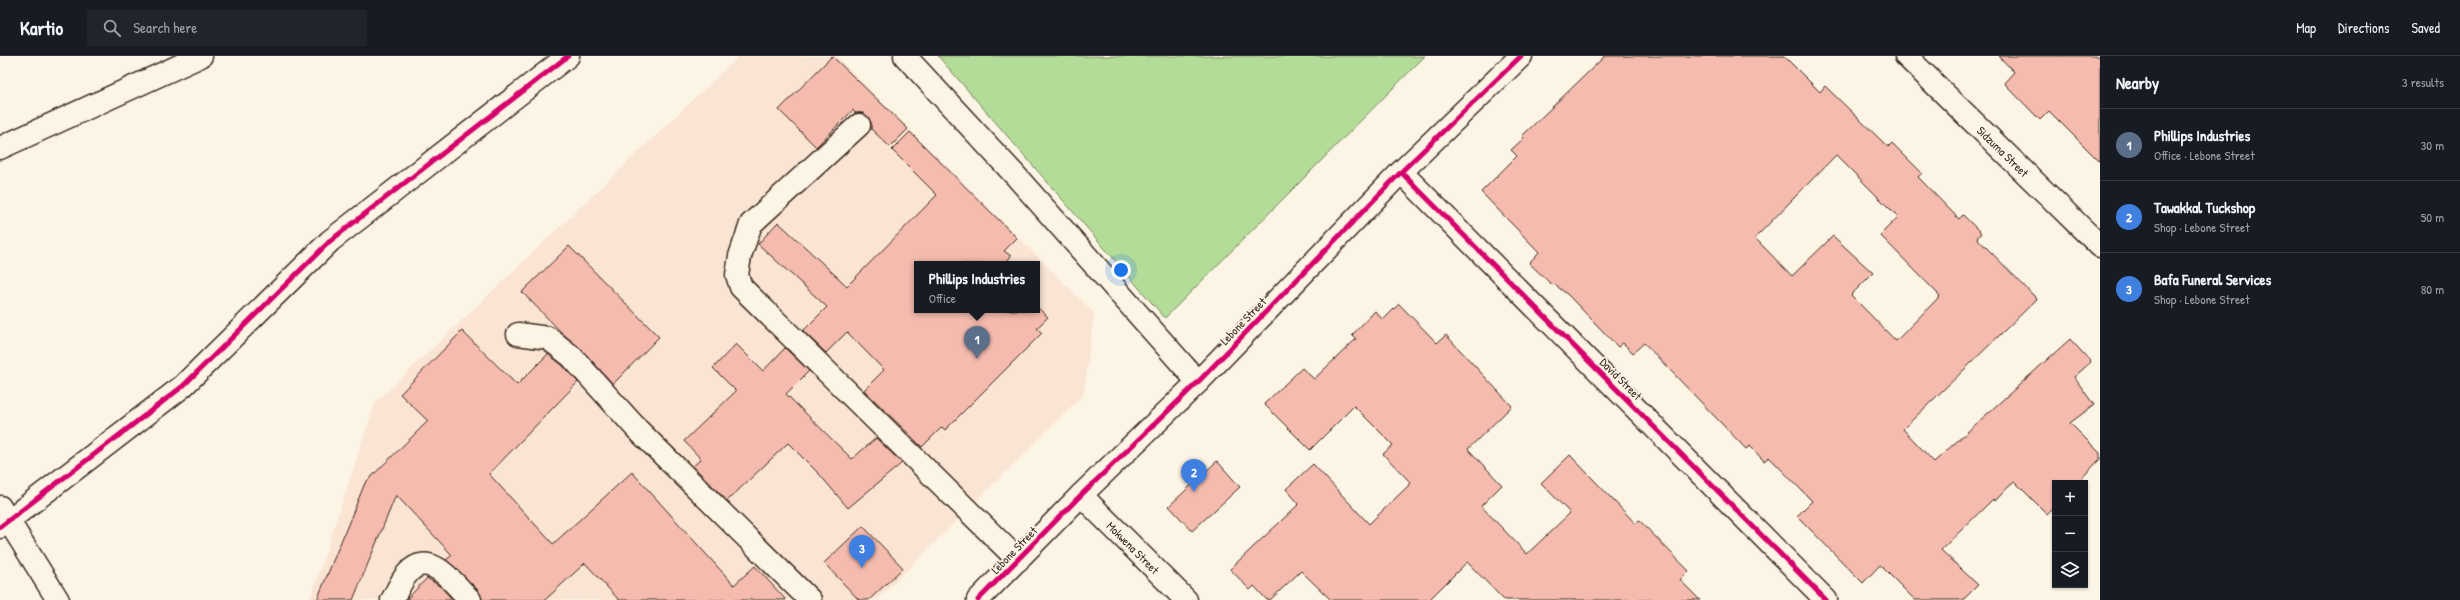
<!DOCTYPE html>
<meta charset="utf-8">
<style>
:root{--surface:#171b24;--page:#20242c;--text:#f1f3f6;--muted:#9ea1a6;--line:#363941;--accent:#d93025}
body{margin:0;font-family:"Patrick Hand",sans-serif;background:var(--page);color:var(--text)}
.controls{position:absolute;right:12px;bottom:12px;display:grid;overflow:hidden;border-radius:0px;box-shadow:0 1px 3px #0004}
.controls button{width:36px;height:36px;display:grid;place-items:center;padding:0;border:0;border-bottom:1px solid var(--line);background:var(--surface);color:var(--text);font:20px sans-serif}
.you{position:absolute;left:1121px;top:214px;width:14px;height:14px;margin:-10px;border:3px solid #fff;border-radius:50%;background:#1a73e8;box-shadow:0 0 0 6px #1a73e833}
.badge{display:grid;place-items:center;width:26px;height:26px;border-radius:50%;background:var(--accent);color:#fff;font-size:13px;font-weight:700}
.pin{position:absolute;translate:-50% -33px;filter:drop-shadow(0 1px 2px #0008)}
.pin::after{content:'';position:absolute;top:21px;width:14px;height:12px;background:inherit;clip-path:polygon(0 0,100% 0,50% 100%)}
.popup{position:absolute;left:914px;top:205px;width:126px;height:52px;box-sizing:border-box;display:grid;place-content:center;border-radius:0px;background:var(--surface);filter:drop-shadow(0 1px 3px #0005);font-size:13px;white-space:nowrap;color:var(--muted)}
.popup b{font-size:15px;color:var(--text)}
.popup::after{content:'';position:absolute;left:50%;top:100%;margin-left:-8px;border:8px solid transparent;border-top-color:var(--surface)}
.list{margin:0;padding:0;list-style:none}
h2{display:flex;justify-content:space-between;align-items:center;height:52px;margin:0;padding:0 16px;font-size:17px}
h2 small{font-size:13px;font-weight:400;color:var(--muted)}
.list li{display:grid;grid-template-columns:26px 1fr auto;gap:12px;align-items:center;box-sizing:border-box;height:72px;padding:0 16px;border-top:1px solid var(--line)}
.list b{display:block;font-size:15px;white-space:nowrap}
.list p{margin:0;font-size:13px;white-space:nowrap;color:var(--muted)}
.list em{font-size:13px;font-style:normal;color:var(--muted)}
.icon{flex:none;width:22px;height:22px;fill:none;stroke:currentColor;stroke-width:2;stroke-linecap:round;stroke-linejoin:round}
.map{position:relative;flex:none;width:2100px;height:544px;overflow:hidden}
header{display:flex;align-items:center;gap:24px;box-sizing:border-box;height:56px;padding:0 20px;background:var(--surface);border-bottom:1px solid var(--line)}
header strong{font-size:19px}
nav{display:flex;gap:22px;margin-inline-start:auto;font-size:14px}
.search{width:280px;height:36px;background:var(--page);display:flex;align-items:center;gap:10px;box-sizing:border-box;padding:0 14px;border-radius:0px;color:var(--muted);font-size:15px}
main{display:flex}
aside{flex:1;background:var(--surface)}
.map>svg:first-child{display:block}
.built{fill:#fae4d4;fill-rule:evenodd}
.green{fill:#b4dc99;stroke:#78835c}
.building{fill:#f5bbae;stroke:#3b2a1e;fill-rule:evenodd}
.lines{fill:none;stroke-linecap:round;stroke-linejoin:round}
.minor-casing{stroke:#3b2a1e;stroke-width:25}
.minor{stroke:#fcf5e5;stroke-width:22}
.cycleway-casing{stroke:#fcf5e5;stroke-width:8}
.cycleway{stroke:#d6006c;stroke-width:5}
.labels{text-anchor:middle;dominant-baseline:central;stroke-width:3.5;stroke-linejoin:round;paint-order:stroke}
.street-label{font-size:12px;fill:#3b2a1e;stroke:#fcf5e5}
</style>
<header>
<strong>Kartio</strong>
<div class="search"><svg class="icon" aria-label="search" viewBox="0 0 24 24"><circle cx="10" cy="10" r="6"/><path d="M15 15l6 6"/></svg>Search here</div>
<nav><a>Map</a><a>Directions</a><a>Saved</a></nav>
</header>
<main>
<div class="map">
<svg width="2100" height="544" viewBox="0 0 2100 544">
<rect width="100%" height="100%" fill="#fcf5e5"/>
<filter id="ink" filterUnits="userSpaceOnUse"><feTurbulence type="fractalNoise" baseFrequency=".025" numOctaves="2"/><feDisplacementMap in="SourceGraphic" scale="8" xChannelSelector="R" yChannelSelector="G"/><feConvolveMatrix kernelMatrix="1 2 1 2 8 2 1 2 1" color-interpolation-filters="sRGB"/></filter>
<g filter="url(#ink)">
<!-- built -->
<path class="built" d="M 739,0 L 836,0 L 1094,257 L 1084,338 L 877,544 L 310,544 L 375,347 ZM 917,208 L 1037,208 L 1037,254 L 917,254 Z"/>
<!-- green -->
<path class="green" d="M 938,0 L 1425,0 L 1165,262 Z"/>
<!-- building -->
<path class="building" d="M 832,0 L 908,73 L 890,91 L 871,73 L 871,66 L 863,57 L 855,57 L 853,54 L 816,91 L 779,54 Z
M 1605,0 L 1784,0 L 1820,36 L 1825,30 L 1888,91 L 1892,87 L 1922,117 L 1918,121 L 1959,163 L 1963,159 L 1981,177 L 1977,182 L 2037,243 L 1903,373 L 1934,406 L 2070,283 L 2091,306 L 2074,321 L 2094,349 L 2070,367 L 2100,397 L 2100,403 L 2077,427 L 2055,427 L 2055,450 L 2047,458 L 2014,425 L 1995,445 L 1993,443 L 1941,494 L 1978,529 L 1963,544 L 1915,544 L 1880,509 L 1863,527 L 1797,460 L 1812,445 L 1769,401 L 1764,405 L 1750,390 L 1746,393 L 1644,287 L 1633,297 L 1623,287 L 1618,291 L 1568,239 L 1554,228 L 1552,229 L 1529,207 L 1539,196 L 1481,136 L 1517,100 L 1511,94 L 1524,82 L 1522,80 ZM 1836,99 L 1898,161 L 1880,179 L 1940,240 L 1896,285 L 1851,239 L 1873,217 L 1833,180 L 1792,220 L 1755,182 Z
M 1999,0 L 2100,0 L 2100,106 L 2049,55 L 2040,64 L 2004,27 L 2014,16 Z
M 910,76 L 1017,182 L 1004,195 L 1011,200 L 1005,208 L 917,208 L 917,254 L 1037,254 L 1037,251 L 1048,261 L 1037,272 L 1042,277 L 945,374 L 942,371 L 922,391 L 864,334 L 884,314 L 847,276 L 826,297 L 803,275 L 827,251 L 758,188 L 778,166 L 847,230 L 937,139 L 892,94 Z
M 569,190 L 659,281 L 613,328 L 580,292 L 562,277 L 522,236 Z
M 1399,248 L 1437,287 L 1446,279 L 1512,350 L 1468,393 L 1502,429 L 1481,450 L 1527,498 L 1570,457 L 1541,427 L 1570,399 L 1636,468 L 1639,464 L 1689,515 L 1680,524 L 1700,544 L 1504,544 L 1467,506 L 1429,544 L 1331,544 L 1301,515 L 1270,544 L 1267,544 L 1254,530 L 1250,534 L 1230,513 L 1299,448 L 1286,433 L 1313,408 L 1369,468 L 1411,427 L 1383,398 L 1393,389 L 1354,350 L 1310,394 L 1264,348 L 1302,312 L 1314,323 L 1356,283 L 1352,279 L 1375,255 L 1383,264 Z
M 462,275 L 517,329 L 548,298 L 562,309 L 578,326 L 489,418 L 553,488 L 632,416 L 734,529 L 755,510 L 786,544 L 619,544 L 585,507 L 545,544 L 482,544 L 479,535 L 446,504 L 452,499 L 396,439 L 353,544 L 317,544 L 365,427 L 428,365 L 400,338 Z
M 736,288 L 763,315 L 785,292 L 809,315 L 786,338 L 852,403 L 876,382 L 902,407 L 848,452 L 820,419 L 788,387 L 727,445 L 693,410 L 701,403 L 684,385 L 736,335 L 713,312 Z
M 1217,405 L 1240,431 L 1192,475 L 1169,450 Z
M 863,470 L 903,512 L 869,544 L 859,544 L 824,507 Z
M 427,522 L 441,531 L 453,544 L 406,544 Z"/>
<g class="lines">
<!-- minor casing -->
<g class="minor-casing">
<g id="minor">
<path d="M 905,0 L 1015,119 L 1198,326"/>
<path id="s1" d="M 1906,0 L 2100,190"/>
<path d="M 859,69 L 751,168 L 740,200 L 737,219 L 741,231 L 1018,504"/>
<path d="M 0,92 L 201,0"/>
<path d="M 1401,116 L 1826,544"/>
<path d="M 518,278 L 548,282 L 571,300 L 637,373 L 810,544"/>
<path id="s2" d="M 1081,439 L 1186,544"/>
<path d="M 0,451 L 58,544"/>
<path d="M 0,471 L 183,330 L 330,185 L 568,0"/>
<path d="M 392,544 C 397,536 401,524 408,517 C 430,492 455,529 470,544"/>
<path d="M 978,544 L 1081,439 L 1198,326 L 1401,116 L 1521,0"/>
</g>
</g>
<!-- minor -->
<use href="#minor" class="minor"/>
<!-- cycleway casing -->
<g class="cycleway-casing">
<path id="cycleway" d="M 1401,116 L 1826,544
M 0,471 L 183,330 L 330,185 L 568,0
M 978,544 L 1081,439 L 1198,326 L 1401,116 L 1521,0"/>
</g>
<!-- cycleway -->
<use href="#cycleway" class="cycleway"/>
</g>
</g>
<g class="labels">
<!-- street labels -->
<g class="street-label">
<text stroke="none"><textPath href="#s1" startOffset="136">Sidzuma Street</textPath></text>
<text transform="translate(1243 265) rotate(-46)">Lebone Street</text>
<text transform="translate(1621 323) rotate(45)">David Street</text>
<text stroke="none"><textPath href="#s2" startOffset="74">Mokwena Street</textPath></text>
<text transform="translate(1014 494) rotate(-46)">Lebone Street</text>
</g>
</g>
</svg>
<div class="controls">
<button>+</button>
<button>−</button>
<button><svg class="icon" aria-label="layers" viewBox="0 0 24 24"><path d="M12 4l9 5-9 5-9-5zM3 14l9 5 9-5"/></svg></button>
</div>
<div class="you"></div>
<div class="pin badge" style="left:977px;top:303px;background:#5c6f8a">1</div>
<div class="popup"><b>Phillips Industries</b>Office</div>
<div class="pin badge" style="left:1194px;top:436px;background:#3f7fe0">2</div>
<div class="pin badge" style="left:862px;top:512px;background:#3f7fe0">3</div>
</div>
<aside>
<h2>Nearby<small>3 results</small></h2>
<ul class="list">
<li><span class="badge" style="background:#5c6f8a">1</span><div><b>Phillips Industries</b><p>Office · Lebone Street</p></div><em>30 m</em></li>
<li><span class="badge" style="background:#3f7fe0">2</span><div><b>Tawakkal Tuckshop</b><p>Shop · Lebone Street</p></div><em>50 m</em></li>
<li><span class="badge" style="background:#3f7fe0">3</span><div><b>Bafa Funeral Services</b><p>Shop · Lebone Street</p></div><em>80 m</em></li>
</ul>
</aside>
</main>
